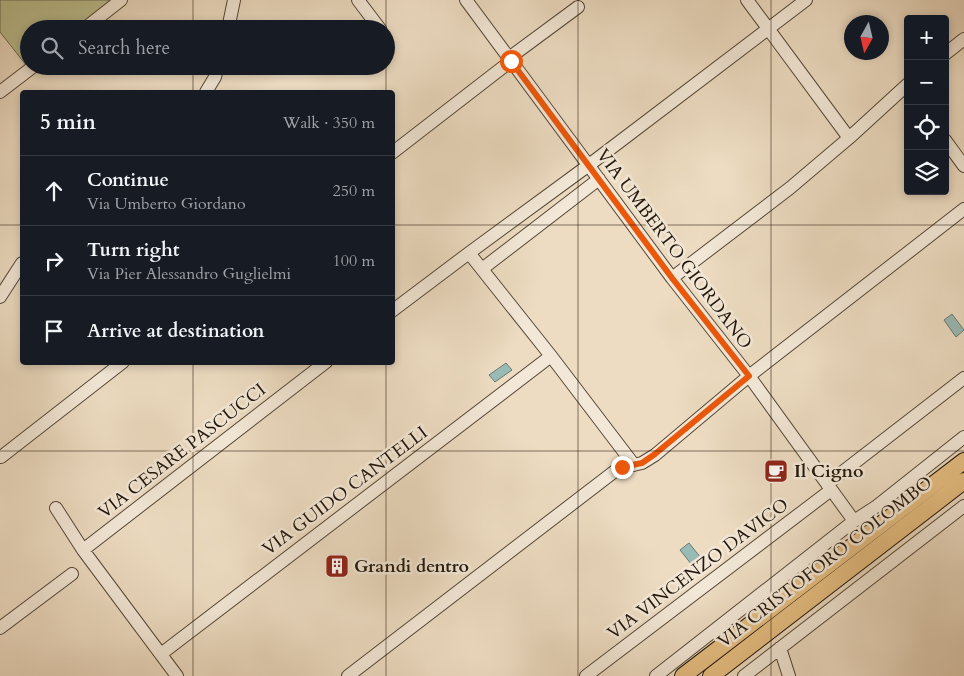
<!DOCTYPE html>
<meta charset="utf-8">
<style>
:root{--surface:#171b24;--page:#20242c;--text:#f1f3f6;--muted:#9ea1a6;--line:#363941}
body{margin:0;font-family:Cardo,serif;background:var(--page);color:var(--text)}
.controls{position:absolute;right:15px;top:15px;display:grid;overflow:hidden;border-radius:5px;box-shadow:0 2px 8px #0003}
.controls button{width:45px;height:45px;display:grid;place-items:center;padding:0;border:0;border-bottom:1px solid var(--line);background:var(--surface);color:var(--text);font:25px sans-serif}
.compass{position:absolute;left:844px;top:15px;width:45px;height:45px;border-radius:50%;background:var(--surface);box-shadow:0 2px 8px #0003;rotate:188deg}
.stop{position:absolute;width:15px;height:15px;margin:-11px;border:4px solid #ea580c;border-radius:50%;background:#fff}
.stop.end{background:#ea580c;border-color:#fff;box-shadow:0 1px 5px #0008}
.list{margin:0;padding:0;list-style:none}
h2{display:flex;justify-content:space-between;align-items:center;height:65px;margin:0;padding:0 20px;font-size:21px}
h2 small{font-size:16px;font-weight:400;color:var(--muted)}
.list li{display:grid;grid-template-columns:32px 1fr auto;gap:15px;align-items:center;box-sizing:border-box;height:70px;padding:0 20px;border-top:1px solid var(--line)}
.list b{display:block;font-size:19px;white-space:nowrap}
.list p{margin:0;font-size:16px;white-space:nowrap;color:var(--muted)}
.list em{font-size:16px;font-style:normal;color:var(--muted)}
.icon{flex:none;width:28px;height:28px;fill:none;stroke:currentColor;stroke-width:2;stroke-linecap:round;stroke-linejoin:round}
.map{position:relative;flex:none;width:964px;height:676px;overflow:hidden}
.search{position:absolute;background:var(--surface);box-shadow:0 2px 8px #0003;left:20px;top:20px;width:375px;height:55px;display:flex;align-items:center;gap:12px;box-sizing:border-box;padding:0 18px;border-radius:28px;color:var(--muted);font-size:19px}
.panel{position:absolute;background:var(--surface);box-shadow:0 2px 8px #0003;left:20px;top:90px;width:375px;height:275px;border-radius:5px}
.map>svg:first-child{display:block}
.green{fill:#bcbf90;stroke:#6e6a4e}
.water{fill:#99bbb6;stroke:#697972}
.lines{fill:none;stroke-linecap:round;stroke-linejoin:round}
.minor-casing{stroke:#544839;stroke-width:14}
.major-casing{stroke:#21160b;stroke-width:18}
.minor{stroke:#f3e8d7;stroke-width:12}
.major{stroke:#e6be81;stroke-width:16}
.route{stroke:#ea580c;stroke-width:6}
.grid{fill:none;stroke:#21160b;stroke-width:1;stroke-opacity:0.55}
.labels{text-anchor:middle;dominant-baseline:central;stroke-width:5;stroke-linejoin:round;paint-order:stroke}
.street-label{font-size:18px;fill:#21160b;stroke:#f3e8d7}
.poi-label{font-size:18px;font-weight:bold;fill:#21160b;stroke:#f3e8d7;text-anchor:start}
</style>
<div class="map">
<svg width="964" height="676" viewBox="0 0 964 676">
<rect width="100%" height="100%" fill="#eddcc2"/>
<filter id="stains"><feTurbulence type="fractalNoise" baseFrequency=".004" numOctaves="4"/><feColorMatrix values="0 0 0 0 .2 0 0 0 0 .09 0 0 0 0 .02 0 0 0 .5 -.17"/></filter>
<radialGradient id="worn" r=".72"><stop offset=".6" stop-color="#630" stop-opacity="0"/><stop offset="1" stop-color="#630" stop-opacity=".3"/></radialGradient>
<!-- green -->
<path class="green" d="M 0,0 L 121,0 L 84,29 L 29,29 L 29,66 L 30,70 L 0,32 Z"/>
<!-- water -->
<path class="water" d="M 952,314 L 964,330 L 956,337 L 944,320 Z
M 506,363 L 512,370 L 495,382 L 489,375 Z
M 689,543 L 701,558 L 692,565 L 680,550 Z"/>
<g class="lines">
<!-- minor casing -->
<g class="minor-casing">
<path id="minor" d="M 358,0 L 380,29
M 466,0 L 672,278 L 749,376 L 854,521
M 747,0 L 849,138
M 84,29 L 121,0
M 228,29 L 234,0
M 945,54 L 964,39
M 509,58 L 578,7
M 0,92 L 34,66
M 206,92 L 215,77 L 218,66
M 945,140 L 964,166
M 392,153 L 511,61
M 469,253 L 551,356 L 634,465
M 482,269 L 599,179
M 672,278 L 790,188 L 849,138 L 908,84
M 0,297 L 22,263
M 392,311 L 469,253 L 589,165 L 806,0
M 0,457 L 1,457 L 123,362
M 827,484 L 964,378
M 56,508 L 83,550 L 177,676
M 83,550 L 326,362
M 0,628 L 72,574
M 780,648 L 789,676
M 161,654 L 551,356
M 348,676 L 615,471 L 624,467 L 642,463 L 655,455 L 749,376 L 964,209
M 586,676 L 831,490
M 656,676 L 854,521 L 877,506 L 964,437
M 744,676 L 964,506"/>
</g>
<!-- major casing -->
<g class="major-casing">
<path id="major" d="M 683,676 L 964,461
M 711,676 L 964,481"/>
</g>
<!-- minor -->
<use href="#minor" class="minor"/>
<!-- major -->
<use href="#major" class="major"/>
</g>
<g class="lines">
<!-- route -->
<path class="route" d="M 511,61 L 672,278 L 749,376 L 655,454 L 642,463 L 622,467"/>
</g>
<!-- grid -->
<path class="grid" d="M 193,0 L 193,29M 386,0 L 386,29M 578,0 L 578,676M 771,0 L 771,676M 193,66 L 193,92M 386,66 L 386,92M 0,225 L 22,225M 392,225 L 964,225M 193,362 L 193,676M 386,362 L 386,676M 0,451 L 964,451"/>
<!-- icons -->
<defs>
<g id="cafe-square" transform="scale(1.25)"><rect x="-9" y="-9" width="18" height="18" rx="4" fill="#8f2418" stroke="#f3e8d7"/><path d="M-5.5-4.5H6V0H3Q3 3.5 0 3.5H-2.5Q-5.5 3.5-5.5 0ZM3-3.2v2h1.7v-2ZM-6 4.5H4V6H-6Z" fill="#fff"/></g>
<g id="building-square" transform="scale(1.25)"><rect x="-9" y="-9" width="18" height="18" rx="4" fill="#8f2418" stroke="#f3e8d7"/><path d="M-4-6H4V6H1V3H-1V6H-4ZM-2.5-4.3h1.7v1.8h-1.7ZM.8-4.3h1.7v1.8H.8ZM-2.5-1h1.7V.8h-1.7ZM.8-1h1.7V.8H.8Z" fill="#fff"/></g>
</defs>
<g fill-rule="evenodd">
<use href="#cafe-square" x="776" y="471"/>
<use href="#building-square" x="337" y="566"/>
</g>
<g class="labels">
<!-- street labels -->
<g class="street-label">
<text transform="translate(674 249) rotate(53)">VIA UMBERTO GIORDANO</text>
<text transform="translate(182 451) rotate(-38)">VIA CESARE PASCUCCI</text>
<text transform="translate(345 491) rotate(-37)">VIA GUIDO CANTELLI</text>
<text transform="translate(825 562) rotate(-38)">VIA CRISTOFORO COLOMBO</text>
<text transform="translate(698 569) rotate(-37)">VIA VINCENZO DAVICO</text>
</g>
<!-- poi labels -->
<g class="poi-label">
<text x="794" y="471">Il Cigno</text>
<text x="354" y="566">Grandi dentro</text>
</g>
</g>
<rect width="100%" height="100%" filter="url(#stains)"/>
<rect width="100%" height="100%" fill="url(#worn)"/>
</svg>
<div class="controls">
<button>+</button>
<button>−</button>
<button><svg class="icon" aria-label="locate" viewBox="0 0 24 24"><circle cx="12" cy="12" r="6"/><path d="M12 2v4M12 18v4M2 12h4M18 12h4"/></svg></button>
<button><svg class="icon" aria-label="layers" viewBox="0 0 24 24"><path d="M12 4l9 5-9 5-9-5zM3 14l9 5 9-5"/></svg></button>
</div>
<svg class="compass" viewBox="-18 -18 36 36"><path d="M0-13l5 13h-10z" fill="#e53935"/><path d="M0 13l5-13h-10z" fill="#9ea1a6"/></svg>
<div class="stop" style="left:511px;top:61px"></div>
<div class="stop end" style="left:622px;top:467px"></div>
<div class="search"><svg class="icon" aria-label="search" viewBox="0 0 24 24"><circle cx="10" cy="10" r="6"/><path d="M15 15l6 6"/></svg>Search here</div>
<section class="panel">
<h2>5 min<small>Walk · 350 m</small></h2>
<ul class="list">
<li><svg class="icon" aria-label="ahead" viewBox="0 0 24 24"><path d="M12 20V5M6 11l6-6 6 6"/></svg><div><b>Continue</b><p>Via Umberto Giordano</p></div><em>250 m</em></li>
<li><svg class="icon" aria-label="right" viewBox="0 0 24 24"><path d="M7 20v-9h11M14 6l5 5-5 5"/></svg><div><b>Turn right</b><p>Via Pier Alessandro Guglielmi</p></div><em>100 m</em></li>
<li><svg class="icon" aria-label="arrive" viewBox="0 0 24 24"><path d="M6 21V4h12l-3 4 3 4H6"/></svg><div><b>Arrive at destination</b></div></li>
</ul>
</section>
</div>
